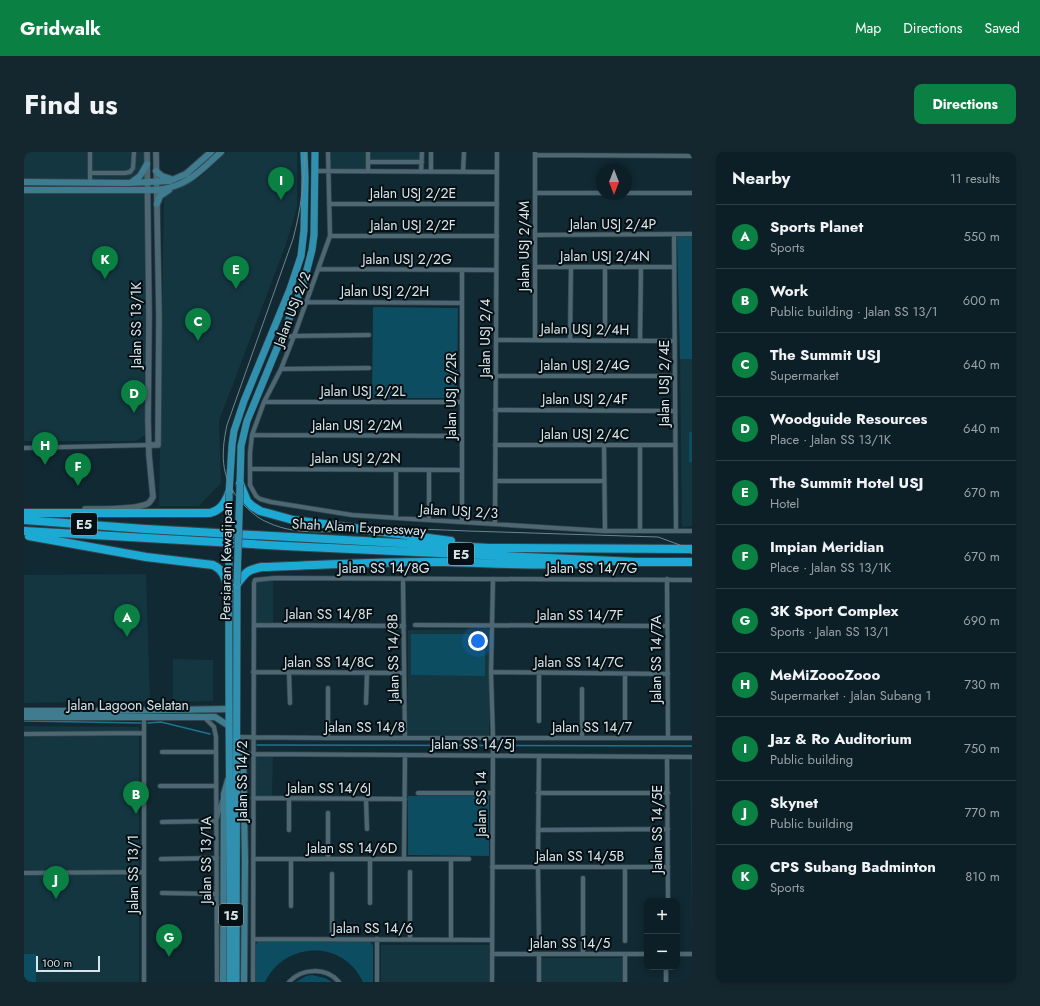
<!DOCTYPE html>
<meta charset="utf-8">
<style>
:root{--surface:#0c1f26;--page:#15272e;--text:#f1f3f6;--muted:#9aa2a7;--line:#2c3d43;--accent:#0b8043}
body{margin:0;font-family:Jost,sans-serif;background:var(--page);color:var(--text)}
.controls{position:absolute;right:12px;bottom:12px;display:grid;overflow:hidden;border-radius:8px;box-shadow:0 2px 6px #0003}
.controls button{width:36px;height:36px;display:grid;place-items:center;padding:0;border:0;border-bottom:1px solid var(--line);background:var(--surface);color:var(--text);font:20px sans-serif}
.compass{position:absolute;left:572px;top:12px;width:36px;height:36px;border-radius:50%;background:var(--surface);box-shadow:0 2px 6px #0003;rotate:180deg}
.scale{position:absolute;left:12px;bottom:10px;width:64px;box-sizing:border-box;padding-left:4px;border:2px solid #d7e5eb;border-top:0;font-size:11px;line-height:14px;white-space:nowrap;color:#d7e5eb;-webkit-text-stroke:3px #061014;paint-order:stroke}
.you{position:absolute;left:454px;top:489px;width:14px;height:14px;margin:-10px;border:3px solid #fff;border-radius:50%;background:#1a73e8;box-shadow:0 0 0 6px #1a73e833}
.badge{display:grid;place-items:center;width:26px;height:26px;border-radius:50%;background:var(--accent);color:#fff;font-size:13px;font-weight:700}
.pin{position:absolute;translate:-50% -33px;filter:drop-shadow(0 1px 2px #0008)}
.pin::after{content:'';position:absolute;top:21px;width:14px;height:12px;background:inherit;clip-path:polygon(0 0,100% 0,50% 100%)}
.list{margin:0;padding:0;list-style:none}
h2{display:flex;justify-content:space-between;align-items:center;height:52px;margin:0;padding:0 16px;font-size:17px}
h2 small{font-size:13px;font-weight:400;color:var(--muted)}
.list li{display:grid;grid-template-columns:26px 1fr auto;gap:12px;align-items:center;box-sizing:border-box;height:64px;padding:0 16px;border-top:1px solid var(--line)}
.list b{display:block;font-size:15px;white-space:nowrap}
.list p{margin:0;font-size:13px;white-space:nowrap;color:var(--muted)}
.list em{font-size:13px;font-style:normal;color:var(--muted)}
.map{position:relative;flex:none;width:668px;height:830px;overflow:hidden;border-radius:8px}
header{display:flex;align-items:center;gap:24px;box-sizing:border-box;height:56px;padding:0 20px;background:var(--accent);color:#fff}
header strong{font-size:19px}
nav{display:flex;gap:22px;margin-inline-start:auto;font-size:14px}
.intro{display:flex;align-items:center;justify-content:space-between;box-sizing:border-box;height:96px;padding:0 24px}
h1{margin:0;font-size:28px}
.button{padding:10px 18px;border-radius:8px;background:var(--accent);color:#fff;font-size:14px;font-weight:700}
main{display:flex;gap:24px;padding:0 24px}
aside{flex:1;background:var(--surface);border-radius:8px;box-shadow:0 2px 6px #0003}
.map>svg:first-child{display:block}
.built{fill:#133641}
.green{fill:#0c4d62}
.lines{fill:none;stroke-linecap:round;stroke-linejoin:round}
.stream{stroke:#20738f;stroke-width:1.5}
.minor-casing{stroke:#34444c;stroke-width:5.5}
.tertiary-casing{stroke:#34444c;stroke-width:7}
.secondary-casing{stroke:#34444c;stroke-width:8}
.primary-casing{stroke:#34444c;stroke-width:8}
.motorway-casing{stroke:#34444c;stroke-width:10}
.minor{stroke:#4e6873;stroke-width:4}
.tertiary{stroke:#4e6873;stroke-width:5.5}
.secondary{stroke:#3f7c90;stroke-width:6}
.primary{stroke:#3090ae;stroke-width:7}
.motorway{stroke:#1caad5;stroke-width:8}
.tram{stroke:#71848c;stroke-width:1}
.primary-bridge-casing{stroke:#34444c;stroke-width:8;stroke-linecap:butt}
.primary-bridge{stroke:#3090ae;stroke-width:7}
.labels{text-anchor:middle;dominant-baseline:central;stroke-width:4;stroke-linejoin:round;paint-order:stroke}
.shield{fill:#061014;stroke:#98a5aa;stroke-width:1}
.shield-label{font-size:13px;font-weight:bold;fill:#d7e5eb}
.street-label{font-size:14px;fill:#d7e5eb;stroke:#061014}
</style>
<header>
<strong>Gridwalk</strong>
<nav><a>Map</a><a>Directions</a><a>Saved</a></nav>
</header>
<div class="intro"><h1>Find us</h1><a class="button">Directions</a></div>
<main>
<div class="map">
<svg width="668" height="830" viewBox="0 0 668 830">
<rect width="100%" height="100%" fill="#102932"/>
<!-- built -->
<path class="built" d="M 0,0 L 122,0 L 123,282 L 112,289 L 0,289 Z
M 203,0 L 273,0 L 273,56 L 262,92 L 195,269 L 197,331 L 175,354 L 135,354 L 140,41 L 174,27 Z
M 306,0 L 396,0 L 396,9 L 343,9 L 343,18 L 306,17 Z
M 656,207 L 668,207 L 668,374 L 658,375 Z
M 122,422 L 126,549 L 0,551 L 0,423 Z
M 249,428 L 249,471 L 231,471 L 232,430 Z
M 465,477 L 465,583 L 384,583 L 384,478 Z
M 149,507 L 189,508 L 189,549 L 149,550 Z
M 0,574 L 115,575 L 115,830 L 0,830 Z
M 231,604 L 249,604 L 248,644 L 231,644 Z
M 666,606 L 668,606 L 668,800 Z
M 357,793 L 465,793 L 465,830 L 357,830 Z
M 518,806 L 598,806 L 598,830 L 517,830 Z"/>
<!-- green -->
<path class="green" d="M 653,85 L 668,85 L 668,207 L 656,207 Z
M 349,155 L 434,156 L 433,246 L 348,246 Z
M 665,280 L 668,280 L 668,310 L 665,310 Z
M 387,482 L 461,482 L 461,524 L 387,523 Z
M 384,644 L 465,644 L 465,704 L 384,703 Z
M 136,780 L 142,780 L 143,795 L 136,795 Z
M 234,790 L 346,790 L 349,793 L 349,830 L 339,830 C 319,787 261,789 241,830 L 231,830 L 231,793 Z
M 0,802 L 12,802 L 12,830 L 0,830 Z
M 288,823 L 301,826 L 308,830 L 272,830 L 282,824 Z"/>
<g class="lines">
<!-- stream -->
<path class="stream" d="M 0,569 L 117,571
M 124,571 L 137,570 L 186,582
M 233,593 L 668,594"/>
<!-- minor casing -->
<g class="minor-casing">
<path id="minor" d="M 304,0 L 306,84 L 270,184 L 257,217 L 240,250 L 228,283 L 226,301 L 226,333 L 232,344 L 236,347 L 247,350 L 328,363 L 388,367 L 581,379 L 668,379
M 344,0 L 344,19
M 511,0 L 511,188
M 511,3 L 668,4
M 344,10 L 398,10
M 291,19 L 473,20
M 397,20 L 398,0
M 407,20 L 407,0
M 439,20 L 440,0
M 66,21 L 101,21 L 106,20 L 109,16 L 110,0
M 66,31 L 66,0
M 511,41 L 578,41
M 602,41 L 668,41
M 305,52 L 473,52
M 650,82 L 652,379
M 511,83 L 668,82
M 306,84 L 473,84
M 511,115 L 650,115
M 581,115 L 581,189
M 294,117 L 472,118
M 283,150 L 438,151
M 258,185 L 270,184 L 345,183
M 472,188 L 651,189
M 546,188 L 547,115
M 616,189 L 617,115
M 257,217 L 345,216
M 472,224 L 651,224
M 240,250 L 438,250
M 471,258 L 651,259
M 228,283 L 438,284
M 471,293 L 651,293
M 580,293 L 581,379
M 616,293 L 616,379
M 0,296 L 125,293
M 226,317 L 438,318
M 372,318 L 372,366
M 405,318 L 405,368
M 471,329 L 580,329
M 438,370 L 438,118
M 471,372 L 473,0
M 379,427 L 381,586
M 643,427 L 644,586
M 230,473 L 380,474
M 391,473 L 643,474
M 229,520 L 380,521
M 467,520 L 644,522
M 265,521 L 266,551
M 601,522 L 601,571
M 304,536 L 304,586
M 558,537 L 558,586
M 342,551 L 343,521
M 180,565 L 190,575 L 192,585 L 193,830
M 515,569 L 515,521
M 0,582 L 120,581
M 213,585 L 304,586 L 668,586
M 138,600 L 192,600
M 219,602 L 668,605
M 643,605 L 644,749
M 136,634 L 192,634
M 394,641 L 469,641
M 514,641 L 644,641
M 229,646 L 381,647
M 342,647 L 343,677
M 304,661 L 304,707
M 138,670 L 192,669 L 198,649
M 265,678 L 265,646
M 514,678 L 644,677
M 514,704 L 515,604
M 137,707 L 193,706
M 229,707 L 445,707
M 267,707 L 267,754
M 346,707 L 346,751
M 380,707 L 381,603
M 468,715 L 644,715
M 514,715 L 515,789
M 601,715 L 601,789
M 386,720 L 386,787
M 0,721 L 120,720
M 308,722 L 308,787
M 559,726 L 559,802
M 138,741 L 193,742
M 229,787 L 468,788
M 427,788 L 427,707
M 468,802 L 623,802
M 601,802 L 601,830
M 653,802 L 668,802
M 642,815 L 642,830
M 120,830 L 120,565
M 229,830 L 230,431 L 231,428 L 251,426 L 668,428
M 265,830 C 278,816 302,815 315,830
M 353,830 L 353,787
M 468,830 L 469,586 L 467,520 L 469,427
M 515,830 L 515,802"/>
</g>
<!-- tertiary casing -->
<g class="tertiary-casing">
<path id="tertiary" d="M 125,293 L 134,293 L 135,164 L 132,0
M 61,357 C 76,357 110,358 123,352 C 126,351 127,348 129,345 L 125,303 L 124,268 L 125,164 L 123,0"/>
</g>
<!-- secondary casing -->
<g class="secondary-casing">
<path id="secondary" d="M 132,19 L 138,24 L 147,27
M 0,30 L 104,31 L 146,29 L 162,22 L 187,0
M 108,30 L 116,24 L 123,12
M 0,38 L 132,38 C 163,35 175,20 197,0
M 133,52 L 136,44 L 145,38
M 0,559 L 84,559 L 205,557
M 0,565 L 191,565 L 205,574
M 214,589 L 219,602 L 221,708 L 220,830
M 199,830 L 200,642 L 204,628"/>
</g>
<!-- primary casing -->
<g class="primary-casing">
<path id="primary" d="M 216,332 L 217,294 L 223,269 L 279,133 L 288,98 L 290,83 L 291,0
M 205,341 L 208,293 L 210,279 L 220,249 L 266,137 L 277,104 L 280,78 L 281,25 L 280,0
M 205,435 C 204,567 207,698 206,830
M 212,830 L 213,432"/>
</g>
<!-- motorway casing -->
<g class="motorway-casing">
<path id="motorway" d="M 216,332 L 223,349 L 228,354 L 236,359 L 269,368 L 427,389
M 0,361 L 186,361 C 197,358 201,351 205,341
M 0,368 L 121,377 L 465,396 L 668,397
M 0,379 L 261,394 L 613,410 L 668,410
M 5,384 L 122,405 L 189,413 C 201,419 201,427 205,439
M 213,432 C 222,420 223,418 238,415 C 299,413 360,409 421,410 C 467,411 512,414 558,412"/>
</g>
<!-- minor -->
<use href="#minor" class="minor"/>
<!-- tertiary -->
<use href="#tertiary" class="tertiary"/>
<!-- secondary -->
<use href="#secondary" class="secondary"/>
<!-- primary -->
<use href="#primary" class="primary"/>
<!-- motorway -->
<use href="#motorway" class="motorway"/>
<!-- tram -->
<path class="tram" d="M 281,0 C 280,31 277,57 269,87 L 203,273 C 196,305 197,330 221,354 C 227,360 235,367 243,370 C 277,387 322,377 359,377 C 387,376 416,378 444,379 C 507,381 571,383 634,385 L 656,393 L 668,402"/>
<!-- primary-bridge casing -->
<g class="primary-bridge-casing">
<path id="primary-bridge" d="M 205,429 L 205,341
M 213,432 L 216,332"/>
</g>
<!-- primary-bridge -->
<use href="#primary-bridge" class="primary-bridge"/>
</g>
<g class="labels">
<!-- shield labels -->
<g class="shield">
<rect x="47" y="361" width="26" height="22" rx="3"/>
<rect x="424" y="391" width="26" height="22" rx="3"/>
<rect x="195" y="752" width="24" height="22" rx="3"/>
</g>
<g class="shield-label">
<text x="60" y="372">E5</text>
<text x="437" y="402">E5</text>
<text x="207" y="763">15</text>
</g>
<!-- street labels -->
<g class="street-label">
<text x="389" y="41">Jalan USJ 2/2E</text>
<text x="589" y="72">Jalan USJ 2/4P</text>
<text x="389" y="73">Jalan USJ 2/2F</text>
<text transform="translate(500 94) rotate(-90)">Jalan USJ 2/4M</text>
<text x="581" y="104">Jalan USJ 2/4N</text>
<text x="383" y="107">Jalan USJ 2/2G</text>
<text x="361" y="139">Jalan USJ 2/2H</text>
<text transform="translate(268 157) rotate(-69)">Jalan USJ 2/2</text>
<text transform="translate(112 173) rotate(-90)">Jalan SS 13/1K</text>
<text transform="translate(561 177) rotate(1)">Jalan USJ 2/4H</text>
<text transform="translate(461 186) rotate(-90)">Jalan USJ 2/4</text>
<text x="561" y="213">Jalan USJ 2/4G</text>
<text transform="translate(640 231) rotate(-90)">Jalan USJ 2/4E</text>
<text x="339" y="239">Jalan USJ 2/2L</text>
<text transform="translate(427 244) rotate(-90)">Jalan USJ 2/2R</text>
<text x="561" y="247">Jalan USJ 2/4F</text>
<text x="333" y="273">Jalan USJ 2/2M</text>
<text x="561" y="282">Jalan USJ 2/4C</text>
<text x="332" y="306">Jalan USJ 2/2N</text>
<text transform="translate(435 359) rotate(3)">Jalan USJ 2/3</text>
<text transform="translate(335 375) rotate(3)">Shah Alam Expressway</text>
<text transform="translate(202 409) rotate(-89)">Persiaran Kewajipan</text>
<text x="360" y="416">Jalan SS 14/8G</text>
<text x="568" y="416">Jalan SS 14/7G</text>
<text x="305" y="462">Jalan SS 14/8F</text>
<text x="556" y="463">Jalan SS 14/7F</text>
<text transform="translate(369 506) rotate(-91)">Jalan SS 14/8B</text>
<text transform="translate(632 507) rotate(-90)">Jalan SS 14/7A</text>
<text x="305" y="510">Jalan SS 14/8C</text>
<text x="555" y="510">Jalan SS 14/7C</text>
<text x="104" y="553">Jalan Lagoon Selatan</text>
<text x="341" y="575">Jalan SS 14/8</text>
<text x="568" y="575">Jalan SS 14/7</text>
<text x="449" y="592">Jalan SS 14/5J</text>
<text transform="translate(218 629) rotate(-90)">Jalan SS 14/2</text>
<text x="305" y="636">Jalan SS 14/6J</text>
<text transform="translate(457 652) rotate(-90)">Jalan SS 14</text>
<text transform="translate(633 677) rotate(-90)">Jalan SS 14/5E</text>
<text x="328" y="696">Jalan SS 14/6D</text>
<text x="556" y="704">Jalan SS 14/5B</text>
<text transform="translate(182 708) rotate(-90)">Jalan SS 13/1A</text>
<text transform="translate(109 722) rotate(-90)">Jalan SS 13/1</text>
<text x="349" y="776">Jalan SS 14/6</text>
<text x="546" y="791">Jalan SS 14/5</text>
</g>
</g>
</svg>
<div class="controls">
<button>+</button>
<button>−</button>
</div>
<svg class="compass" viewBox="-18 -18 36 36"><path d="M0-13l5 13h-10z" fill="#e53935"/><path d="M0 13l5-13h-10z" fill="#9aa2a7"/></svg>
<div class="scale">100 m</div>
<div class="you"></div>
<div class="pin badge" style="left:103px;top:485px">A</div>
<div class="pin badge" style="left:112px;top:662px">B</div>
<div class="pin badge" style="left:174px;top:189px">C</div>
<div class="pin badge" style="left:110px;top:261px">D</div>
<div class="pin badge" style="left:212px;top:137px">E</div>
<div class="pin badge" style="left:54px;top:334px">F</div>
<div class="pin badge" style="left:145px;top:805px">G</div>
<div class="pin badge" style="left:21px;top:313px">H</div>
<div class="pin badge" style="left:257px;top:48px">I</div>
<div class="pin badge" style="left:32px;top:747px">J</div>
<div class="pin badge" style="left:81px;top:127px">K</div>
</div>
<aside>
<h2>Nearby<small>11 results</small></h2>
<ul class="list">
<li><span class="badge">A</span><div><b>Sports Planet</b><p>Sports</p></div><em>550 m</em></li>
<li><span class="badge">B</span><div><b>Work</b><p>Public building · Jalan SS 13/1</p></div><em>600 m</em></li>
<li><span class="badge">C</span><div><b>The Summit USJ</b><p>Supermarket</p></div><em>640 m</em></li>
<li><span class="badge">D</span><div><b>Woodguide Resources</b><p>Place · Jalan SS 13/1K</p></div><em>640 m</em></li>
<li><span class="badge">E</span><div><b>The Summit Hotel USJ</b><p>Hotel</p></div><em>670 m</em></li>
<li><span class="badge">F</span><div><b>Impian Meridian</b><p>Place · Jalan SS 13/1K</p></div><em>670 m</em></li>
<li><span class="badge">G</span><div><b>3K Sport Complex</b><p>Sports · Jalan SS 13/1</p></div><em>690 m</em></li>
<li><span class="badge">H</span><div><b>MeMiZoooZooo</b><p>Supermarket · Jalan Subang 1</p></div><em>730 m</em></li>
<li><span class="badge">I</span><div><b>Jaz &amp; Ro Auditorium</b><p>Public building</p></div><em>750 m</em></li>
<li><span class="badge">J</span><div><b>Skynet</b><p>Public building</p></div><em>770 m</em></li>
<li><span class="badge">K</span><div><b>CPS Subang Badminton</b><p>Sports</p></div><em>810 m</em></li>
</ul>
</aside>
</main>
